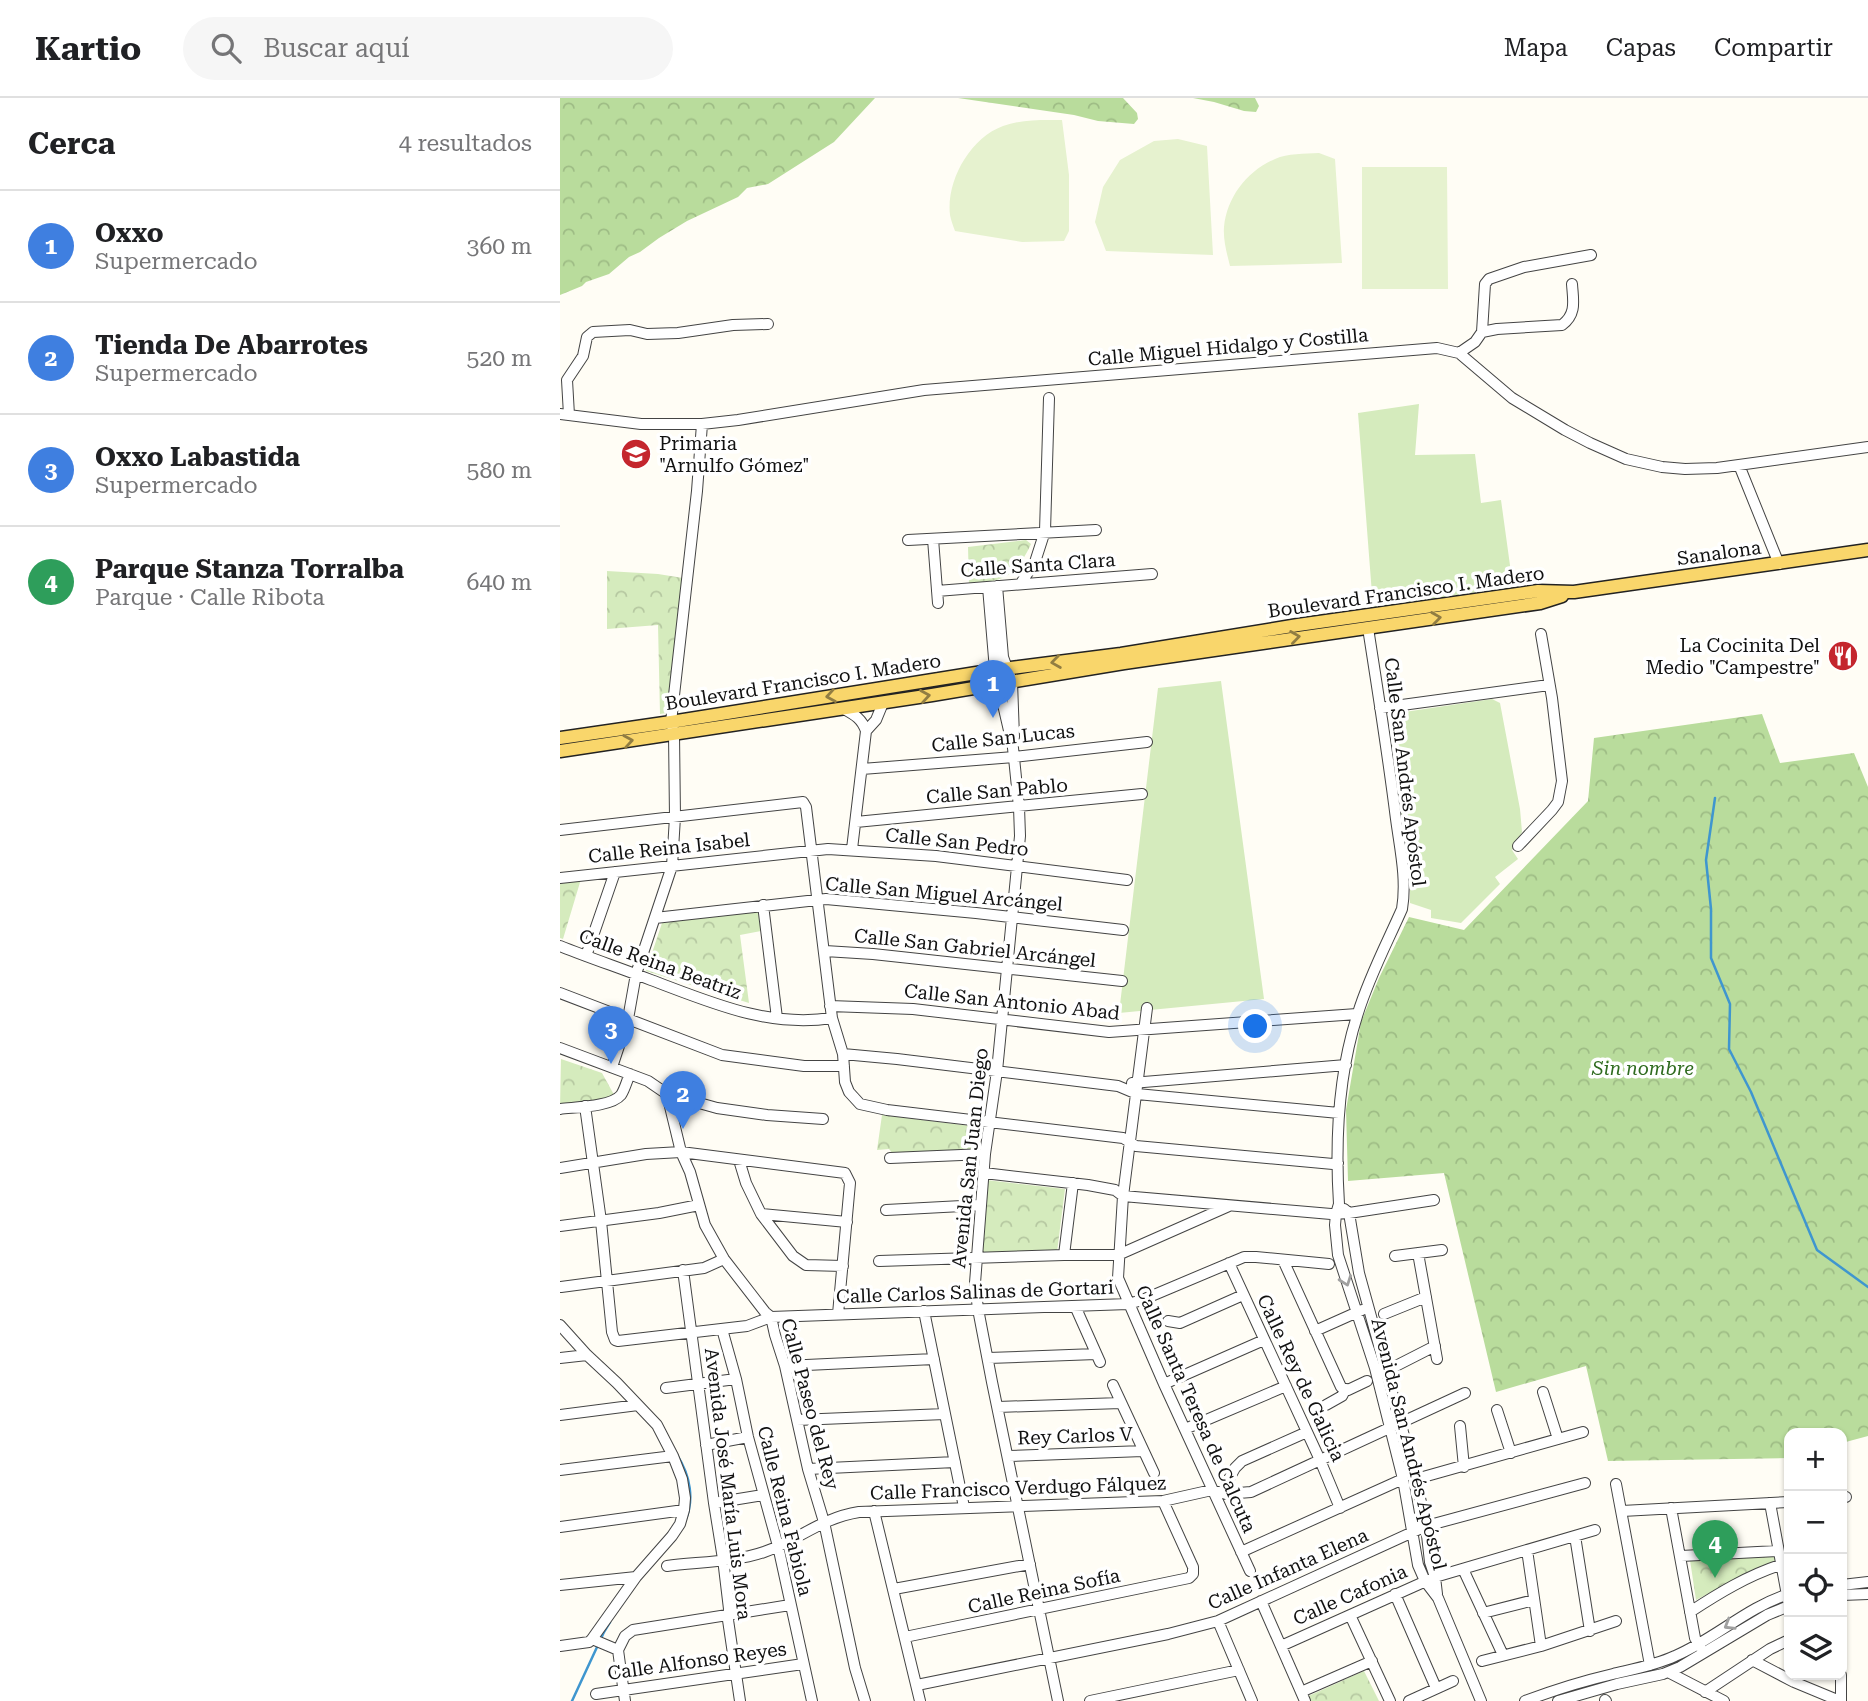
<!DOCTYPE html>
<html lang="es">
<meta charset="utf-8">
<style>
:root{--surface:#fff;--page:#f6f6f6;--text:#202124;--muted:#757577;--line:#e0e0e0;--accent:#7c3aed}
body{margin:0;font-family:"Roboto Serif",serif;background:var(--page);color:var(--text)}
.controls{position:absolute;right:21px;bottom:21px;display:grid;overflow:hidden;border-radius:14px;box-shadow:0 2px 5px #0004}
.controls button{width:63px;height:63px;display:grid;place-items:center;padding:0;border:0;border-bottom:2px solid var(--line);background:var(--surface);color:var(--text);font:35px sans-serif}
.you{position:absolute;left:696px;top:929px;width:24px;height:24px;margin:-18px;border:5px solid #fff;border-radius:50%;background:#1a73e8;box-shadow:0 0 0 10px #1a73e833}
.badge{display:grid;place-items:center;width:46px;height:46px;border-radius:50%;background:var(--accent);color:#fff;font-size:23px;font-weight:700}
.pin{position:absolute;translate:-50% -58px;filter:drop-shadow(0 2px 4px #0008)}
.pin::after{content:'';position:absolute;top:37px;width:24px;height:21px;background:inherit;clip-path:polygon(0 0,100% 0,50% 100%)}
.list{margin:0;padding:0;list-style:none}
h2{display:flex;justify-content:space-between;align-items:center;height:91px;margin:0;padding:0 28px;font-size:30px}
h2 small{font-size:23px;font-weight:400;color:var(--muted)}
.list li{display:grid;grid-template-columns:46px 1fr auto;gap:21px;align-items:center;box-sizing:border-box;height:112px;padding:0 28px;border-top:2px solid var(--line)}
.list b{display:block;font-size:26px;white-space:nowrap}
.list p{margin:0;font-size:23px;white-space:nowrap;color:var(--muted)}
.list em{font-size:23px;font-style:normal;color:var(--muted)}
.icon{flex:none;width:38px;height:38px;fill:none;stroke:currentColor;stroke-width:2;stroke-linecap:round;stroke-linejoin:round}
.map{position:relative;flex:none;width:1308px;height:1603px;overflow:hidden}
header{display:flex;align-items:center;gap:42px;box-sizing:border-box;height:98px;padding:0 35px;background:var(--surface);border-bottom:2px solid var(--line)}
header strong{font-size:33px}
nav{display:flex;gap:38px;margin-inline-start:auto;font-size:24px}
.search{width:490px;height:63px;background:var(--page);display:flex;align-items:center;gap:18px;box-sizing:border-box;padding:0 24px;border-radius:38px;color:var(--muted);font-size:26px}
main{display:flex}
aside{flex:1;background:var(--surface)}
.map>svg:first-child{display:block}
.grass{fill:#d5ebbd}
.forest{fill:url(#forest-crowns)}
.park{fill:url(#park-crowns)}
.pitch{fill:#e6f2cf}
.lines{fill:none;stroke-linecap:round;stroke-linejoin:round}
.stream{stroke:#3f96cf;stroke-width:2.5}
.minor-casing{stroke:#444;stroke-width:12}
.major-casing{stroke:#222;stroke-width:15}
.minor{stroke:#fff;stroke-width:10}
.major{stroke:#f9d66b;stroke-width:12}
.oneway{stroke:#917d42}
.oneway2{stroke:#a0a0a0}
.labels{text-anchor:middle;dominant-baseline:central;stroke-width:7;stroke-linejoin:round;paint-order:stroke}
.street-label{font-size:19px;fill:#111;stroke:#fff}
.poi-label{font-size:19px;fill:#111;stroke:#fff;text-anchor:start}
.park-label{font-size:19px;font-style:italic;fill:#2f6b1f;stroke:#fff}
</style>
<header>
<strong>Kartio</strong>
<div class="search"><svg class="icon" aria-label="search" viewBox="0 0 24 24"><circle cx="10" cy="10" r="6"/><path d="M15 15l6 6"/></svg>Buscar aquí</div>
<nav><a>Mapa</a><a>Capas</a><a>Compartir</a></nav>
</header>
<main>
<aside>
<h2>Cerca<small>4 resultados</small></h2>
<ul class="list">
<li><span class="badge" style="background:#3f7fe0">1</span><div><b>Oxxo</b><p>Supermercado</p></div><em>360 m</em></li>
<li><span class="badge" style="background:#3f7fe0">2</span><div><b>Tienda De Abarrotes</b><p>Supermercado</p></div><em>520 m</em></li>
<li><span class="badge" style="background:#3f7fe0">3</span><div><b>Oxxo Labastida</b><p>Supermercado</p></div><em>580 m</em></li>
<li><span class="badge" style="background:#2e9e5b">4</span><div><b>Parque Stanza Torralba</b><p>Parque · Calle Ribota</p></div><em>640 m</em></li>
</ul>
</aside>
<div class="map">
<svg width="1308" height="1603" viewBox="0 0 1308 1603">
<defs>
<pattern id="forest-crowns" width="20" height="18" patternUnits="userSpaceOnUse" patternTransform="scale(1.75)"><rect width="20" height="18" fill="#b9dc9c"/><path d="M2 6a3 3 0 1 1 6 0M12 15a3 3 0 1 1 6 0" fill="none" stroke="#9ebc85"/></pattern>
<pattern id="park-crowns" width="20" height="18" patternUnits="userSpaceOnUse" patternTransform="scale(1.75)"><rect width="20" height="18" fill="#d5ebbd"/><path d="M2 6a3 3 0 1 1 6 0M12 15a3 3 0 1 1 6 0" fill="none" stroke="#b6c8a1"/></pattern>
</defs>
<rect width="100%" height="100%" fill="#fffdf5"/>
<!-- grass -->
<path class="grass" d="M 859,306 L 855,357 L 915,356 L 921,405 L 941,402 L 953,489 L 813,509 L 798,315 Z
M 661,583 L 704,901 L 559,915 L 598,590 Z
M 932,601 L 940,605 L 960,711 L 962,734 L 952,752 L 958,761 L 935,779 L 940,786 L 901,825 L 871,820 L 871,812 L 850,805 L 850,785 L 832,681 L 833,652 L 830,628 L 831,616 Z"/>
<!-- forest -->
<path class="forest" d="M 0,0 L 315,0 L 274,44 L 208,86 L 187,90 L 178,99 L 127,123 L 99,140 L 80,154 L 69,159 L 49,176 L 26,184 L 22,188 L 0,197 Z
M 398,0 L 563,0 L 577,15 L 578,21 L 574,26 L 538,23 L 514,17 Z
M 633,0 L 695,0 L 699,8 L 696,14 L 684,13 L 654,4 Z
M 1202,616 L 1220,665 L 1294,655 L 1308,689 L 1308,1338 L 1282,1345 L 1282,1335 L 1229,1335 L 1229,1359 L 1228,1360 L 1048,1363 L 1026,1268 L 936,1294 L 884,1075 L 788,1083 L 786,1012 L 801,924 L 819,880 L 849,819 L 904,832 L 1028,703 L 1034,640 Z"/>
<!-- park -->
<path class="park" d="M 466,442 L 471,446 C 455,480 444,482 409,487 L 408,449 Z
M 47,473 L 98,476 L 123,480 L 113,614 L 100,616 L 98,527 L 47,531 Z
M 21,781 L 3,841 L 0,840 L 0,784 Z
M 198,812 L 201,833 L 180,837 L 189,905 L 86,873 L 102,825 Z
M 1,961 L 42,975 L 58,1004 L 0,1010 Z
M 322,1017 L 419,1029 L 416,1054 L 333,1056 L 329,1051 L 317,1052 Z
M 426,1082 L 505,1091 L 497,1154 L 419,1156 Z
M 1216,1457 L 1217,1462 L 1190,1474 L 1136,1502 L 1130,1462 Z
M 804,1573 L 819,1603 L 746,1603 L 744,1600 Z"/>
<!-- pitch -->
<path class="pitch" d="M 502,22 L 509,77 L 509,133 L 504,143 L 462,144 L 395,133 C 393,128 391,122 390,117 C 386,83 410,40 443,28 C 462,21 482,22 502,22 Z
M 618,41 L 647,48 L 653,157 L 546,153 L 535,124 L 543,89 L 560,62 L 594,43 Z
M 759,55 L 775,61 L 782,165 L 670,168 C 667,156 663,142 664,129 C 667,99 687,73 715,61 C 728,55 744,56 759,55 Z
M 802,69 L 887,69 L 888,191 L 802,191 Z"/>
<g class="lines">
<!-- stream -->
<path class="stream" d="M 1155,700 L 1146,762 L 1151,811 L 1151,860 L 1170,906 L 1169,951 L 1191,994 L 1257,1152 L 1308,1189
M 117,1357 C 130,1377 135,1402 125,1423
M 12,1603 L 44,1534 L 50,1524"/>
<!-- minor casing -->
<g class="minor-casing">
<path id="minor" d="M 922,234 L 925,186 L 929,181 L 964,169 L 1031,157
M 899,255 L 915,244 L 922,234 L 937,231 L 1002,227 C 1017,216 1013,202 1012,186
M 0,316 L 81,326 L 142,326 L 178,322 L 364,292 L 877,250 L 899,255 L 952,300 L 1005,332 L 1030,345 L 1066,361 L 1102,369 L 1125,371 L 1157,370 L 1308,349
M 9,317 L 7,282 L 23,258 L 27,239 L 33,234 L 70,232 L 87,236 L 118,235 L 173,227 L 208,226
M 1179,367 L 1219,466
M 373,441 L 378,505
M 348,442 L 536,432
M 461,485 L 475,464 L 485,433 L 489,300
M 437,488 L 443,559 L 452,584 L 454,639
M 428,489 L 435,572 L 453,650 L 459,709 L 460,738 L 437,973 L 425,1056 L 415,1185 L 418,1211 L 432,1284 L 498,1603
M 377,493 L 592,476
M 808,530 C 818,594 828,657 836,721 C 840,751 847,781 842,811 C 827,845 809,879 798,915 C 778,976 775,1043 779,1106 L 776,1116 L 775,1127 L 778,1157 L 815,1270 L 843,1381 L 858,1467 L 865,1483 L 878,1500 L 921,1603
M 820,610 L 989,587
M 284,611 C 295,617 302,621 306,633 L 292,751
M 306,633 L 316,622 L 323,605
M 302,671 L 454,659 L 587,644
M 296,724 L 582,696
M 0,732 L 243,704 L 246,709 L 272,920 L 283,956 L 285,984 L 289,994 L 300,1006 L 327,1012 L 563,1040 L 576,1048 L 773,1066 L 778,1065
M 958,748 L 992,712 L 998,704 L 1002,683 L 992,600 L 981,536
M 0,780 L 268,751 L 376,758 L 567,782
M 203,807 L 217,920
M 95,820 L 266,801 L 416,815 L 563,832
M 0,848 C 30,860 60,870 91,882 C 150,904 207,930 272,920
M 265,853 L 313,856 L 562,883
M 26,858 L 55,774
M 0,895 L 162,957 L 244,968 L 284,968
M 270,908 L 353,911 L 549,934 L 797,916
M 587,910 L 563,1098 L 558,1180 L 604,1286 L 690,1473
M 0,950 L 88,983 L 107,996 L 121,1054 L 130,1074 L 145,1127 L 164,1161 L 205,1214 L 211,1219 L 215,1237 L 225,1268 L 248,1371 L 264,1424 L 295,1570 L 305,1603
M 283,956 L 337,961 L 558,988 L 577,996 L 779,1015
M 52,969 L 68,921 L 76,876 L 112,768 L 115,719 L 114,636 L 111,624 L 137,393 L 142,326
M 572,985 L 786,967
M 107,996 L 157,1010 L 207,1017 L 263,1021
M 25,1008 L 41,1123 L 52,1234 L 55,1242 L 58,1243 L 187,1228 L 211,1219 L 568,1206 L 582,1202 L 684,1159 L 696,1159 L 769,1166
M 0,1011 C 15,1009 51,1009 61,997 C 65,991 67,982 70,976
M 330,1060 L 425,1056
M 179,1062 L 186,1085 L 201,1116 L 233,1158 L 246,1167 L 283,1168
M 0,1070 L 86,1056 L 121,1054 L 285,1075 L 290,1085 L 278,1216
M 424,1075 L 528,1087 L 555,1092 L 563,1098 L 771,1116 L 789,1115 L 874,1102
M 784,1111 L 789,1115 L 799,1175 L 856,1381 L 866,1428 L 870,1464 L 875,1479 L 877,1496
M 326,1112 L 421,1107
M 201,1116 L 287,1124
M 0,1128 L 99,1115 L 139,1107
M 858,1155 L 877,1261
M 504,1157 L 513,1085
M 835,1158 L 882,1152
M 723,1162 L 781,1289 L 788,1292 L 807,1283
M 319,1163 L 504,1157 L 558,1157 L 669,1108
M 669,1165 L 760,1362 L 780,1410
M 123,1172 L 154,1405 L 163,1461 L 169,1511 L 168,1522 L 180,1603
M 1,1189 L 144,1170 L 164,1161
M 515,1208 L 540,1264
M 364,1213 L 404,1409
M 824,1216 L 866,1199
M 608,1223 L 620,1225 L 683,1197
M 0,1227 L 27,1257 L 57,1285 L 97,1327 L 113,1358 L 122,1381 L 125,1400 L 124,1412 L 120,1426 L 112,1438 L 76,1479 L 32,1541
M 162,1231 L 176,1281 L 188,1339 L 218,1448 L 252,1603
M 755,1233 L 802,1212
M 0,1260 L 27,1257
M 428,1260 L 536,1256
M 225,1268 L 374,1261
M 824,1274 L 875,1248
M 604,1286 L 704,1242
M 553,1287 L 594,1375
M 106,1290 L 176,1281
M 983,1294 L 998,1341
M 766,1307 L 782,1298 L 785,1292
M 438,1309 L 561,1305
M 937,1312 L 951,1355
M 0,1317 L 78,1307
M 237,1322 L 385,1316
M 900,1328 L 904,1369
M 625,1331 L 726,1288
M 146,1347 L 188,1339
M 448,1358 L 583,1353
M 248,1371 L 395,1364
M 0,1372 L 113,1358
M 669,1381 L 675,1370 L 682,1363 L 747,1334
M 856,1381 L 1023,1334
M 1056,1386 L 1090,1567
M 1282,1399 L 1286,1399
M 154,1405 L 203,1397
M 1111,1410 L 1135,1540 L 1140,1548
M 314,1413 L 360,1603
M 1062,1413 L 1229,1404
M 0,1429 L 124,1412
M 1015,1438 L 1030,1533
M 967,1452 L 981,1548
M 681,1454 L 843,1381
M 1121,1458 L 1217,1453
M 107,1468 C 137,1464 176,1464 204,1454 C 239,1442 261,1420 299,1414 L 603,1403 L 652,1392 L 666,1396 L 691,1394 L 905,1295
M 903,1471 L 943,1557
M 0,1487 L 76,1479
M 1282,1487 L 1308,1484
M 334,1491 L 470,1466
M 835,1496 L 876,1590
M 1282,1497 L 1308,1496
M 701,1503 L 745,1603
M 1130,1514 C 1159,1495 1187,1478 1220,1467
M 923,1515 L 974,1502
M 790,1517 L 830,1603
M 658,1523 L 692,1603
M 345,1539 L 629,1480 L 633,1476 L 633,1469 L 603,1403
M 32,1541 L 58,1552
M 0,1548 L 29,1544 L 32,1541
M 721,1548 L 875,1479 L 1035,1432
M 1192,1562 L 1234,1584 L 1280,1603
M 922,1563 L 981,1548 L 1056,1523
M 1108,1574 L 1164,1603
M 357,1587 L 608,1536 L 658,1523 L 866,1428 L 1025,1385
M 741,1594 L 812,1563
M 1145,1594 L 1210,1551 L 1229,1542
M 36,1596 L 243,1566
M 1045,1602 L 1046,1603
M 65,1603 L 58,1552 L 65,1538 L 73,1532 L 230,1507
M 530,1603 L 679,1572
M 849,1603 L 893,1583
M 965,1603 C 994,1592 1023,1583 1053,1576 C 1074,1571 1096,1567 1115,1558 C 1155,1541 1187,1509 1229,1496
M 998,1603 L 1057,1586 L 1103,1576 L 1120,1569 L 1207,1517 L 1229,1508 L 1210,1405
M 1281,1603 L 1281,1577"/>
</g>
<!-- major casing -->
<g class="major-casing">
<path id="major" d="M 0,640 L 111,624 L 435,572 L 561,556 L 738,527 L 978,493 L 1014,494 L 1308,452
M 0,653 L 372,597 L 564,565 L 980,505 L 1002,498"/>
</g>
<!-- minor -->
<use href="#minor" class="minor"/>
<!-- major -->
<use href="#major" class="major"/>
</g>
<!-- one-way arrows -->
<defs><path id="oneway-chevron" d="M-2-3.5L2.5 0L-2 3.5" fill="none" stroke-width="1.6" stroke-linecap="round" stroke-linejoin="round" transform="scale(1.75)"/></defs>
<g class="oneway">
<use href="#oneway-chevron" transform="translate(876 520) rotate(-8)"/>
<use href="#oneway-chevron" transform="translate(735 539) rotate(-8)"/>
<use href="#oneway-chevron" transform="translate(496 564) rotate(172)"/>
<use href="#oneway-chevron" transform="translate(271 598) rotate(171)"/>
<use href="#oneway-chevron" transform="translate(365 598) rotate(-9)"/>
<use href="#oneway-chevron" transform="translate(68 643) rotate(-9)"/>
</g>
<g class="oneway2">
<use href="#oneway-chevron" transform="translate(786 1183) rotate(70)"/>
<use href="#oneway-chevron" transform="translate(1169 1527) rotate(149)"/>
</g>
<!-- icons -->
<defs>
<g id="school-disc" transform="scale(1.575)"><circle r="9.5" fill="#c4262e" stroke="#fff"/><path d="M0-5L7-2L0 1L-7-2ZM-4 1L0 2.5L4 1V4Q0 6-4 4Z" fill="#fff"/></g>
<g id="restaurant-disc" transform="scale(1.575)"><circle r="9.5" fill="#c4262e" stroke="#fff"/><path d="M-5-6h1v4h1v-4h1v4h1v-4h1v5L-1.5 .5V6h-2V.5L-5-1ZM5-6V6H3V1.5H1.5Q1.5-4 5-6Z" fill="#fff"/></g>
</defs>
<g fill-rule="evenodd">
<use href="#school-disc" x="76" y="356"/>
<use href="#restaurant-disc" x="1283" y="558"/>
</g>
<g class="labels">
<!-- street labels -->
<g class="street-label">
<text transform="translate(668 249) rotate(-5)">Calle Miguel Hidalgo y Costilla</text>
<text transform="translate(1159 455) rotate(-8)">Sanalona</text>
<text transform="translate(478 467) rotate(-4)">Calle Santa Clara</text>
<text transform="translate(846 494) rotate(-8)">Boulevard Francisco I. Madero</text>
<text transform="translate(243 584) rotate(-9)">Boulevard Francisco I. Madero</text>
<text transform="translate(443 640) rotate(-6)">Calle San Lucas</text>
<text transform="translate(845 674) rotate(83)">Calle San Andrés Apóstol</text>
<text transform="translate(437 693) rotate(-5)">Calle San Pablo</text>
<text transform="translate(397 744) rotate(6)">Calle San Pedro</text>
<text transform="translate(109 750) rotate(-6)">Calle Reina Isabel</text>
<text transform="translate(384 796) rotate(5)">Calle San Miguel Arcángel</text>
<text transform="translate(415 850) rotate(6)">Calle San Gabriel Arcángel</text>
<text transform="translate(100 866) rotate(20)">Calle Reina Beatriz</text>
<text transform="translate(452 904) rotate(6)">Calle San Antonio Abad</text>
<text transform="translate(410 1060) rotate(-84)">Avenida San Juan Diego</text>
<text transform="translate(415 1194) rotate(-2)">Calle Carlos Salinas de Gortari</text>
<text transform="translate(741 1280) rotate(65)">Calle Rey de Galicia</text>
<text transform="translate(250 1306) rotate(75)">Calle Paseo del Rey</text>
<text transform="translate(636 1311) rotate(66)">Calle Santa Teresa de Calcuta</text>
<text transform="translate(515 1338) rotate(-2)">Rey Carlos V</text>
<text transform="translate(849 1346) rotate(76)">Avenida San Andrés Apóstol</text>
<text transform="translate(168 1386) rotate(83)">Avenida José María Luis Mora</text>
<text transform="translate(458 1390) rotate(-2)">Calle Francisco Verdugo Fálquez</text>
<text transform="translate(225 1413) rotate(76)">Calle Reina Fabiola</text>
<text transform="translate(728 1471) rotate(-24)">Calle Infanta Elena</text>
<text transform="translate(484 1493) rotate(-12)">Calle Reina Sofía</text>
<text transform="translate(790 1497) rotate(-24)">Calle Cafonia</text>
<text transform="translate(137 1563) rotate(-8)">Calle Alfonso Reyes</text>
</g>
<!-- poi labels -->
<g class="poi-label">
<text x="99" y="345">Primaria<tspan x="99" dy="22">"Arnulfo Gómez"</tspan></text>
<text x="1260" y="547" text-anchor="end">La Cocinita Del<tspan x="1260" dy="22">Medio "Campestre"</tspan></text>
</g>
<!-- park labels -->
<g class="park-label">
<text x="1083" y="970">Sin nombre</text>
</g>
</g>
</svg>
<div class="controls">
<button>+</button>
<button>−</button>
<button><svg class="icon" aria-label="locate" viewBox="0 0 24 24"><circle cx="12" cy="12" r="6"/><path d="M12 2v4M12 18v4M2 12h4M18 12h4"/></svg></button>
<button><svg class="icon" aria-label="layers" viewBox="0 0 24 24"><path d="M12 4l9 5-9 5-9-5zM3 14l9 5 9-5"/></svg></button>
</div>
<div class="you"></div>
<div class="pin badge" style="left:433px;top:620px;background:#3f7fe0">1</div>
<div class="pin badge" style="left:123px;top:1031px;background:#3f7fe0">2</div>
<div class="pin badge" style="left:51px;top:966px;background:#3f7fe0">3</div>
<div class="pin badge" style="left:1155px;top:1480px;background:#2e9e5b">4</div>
</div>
</main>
